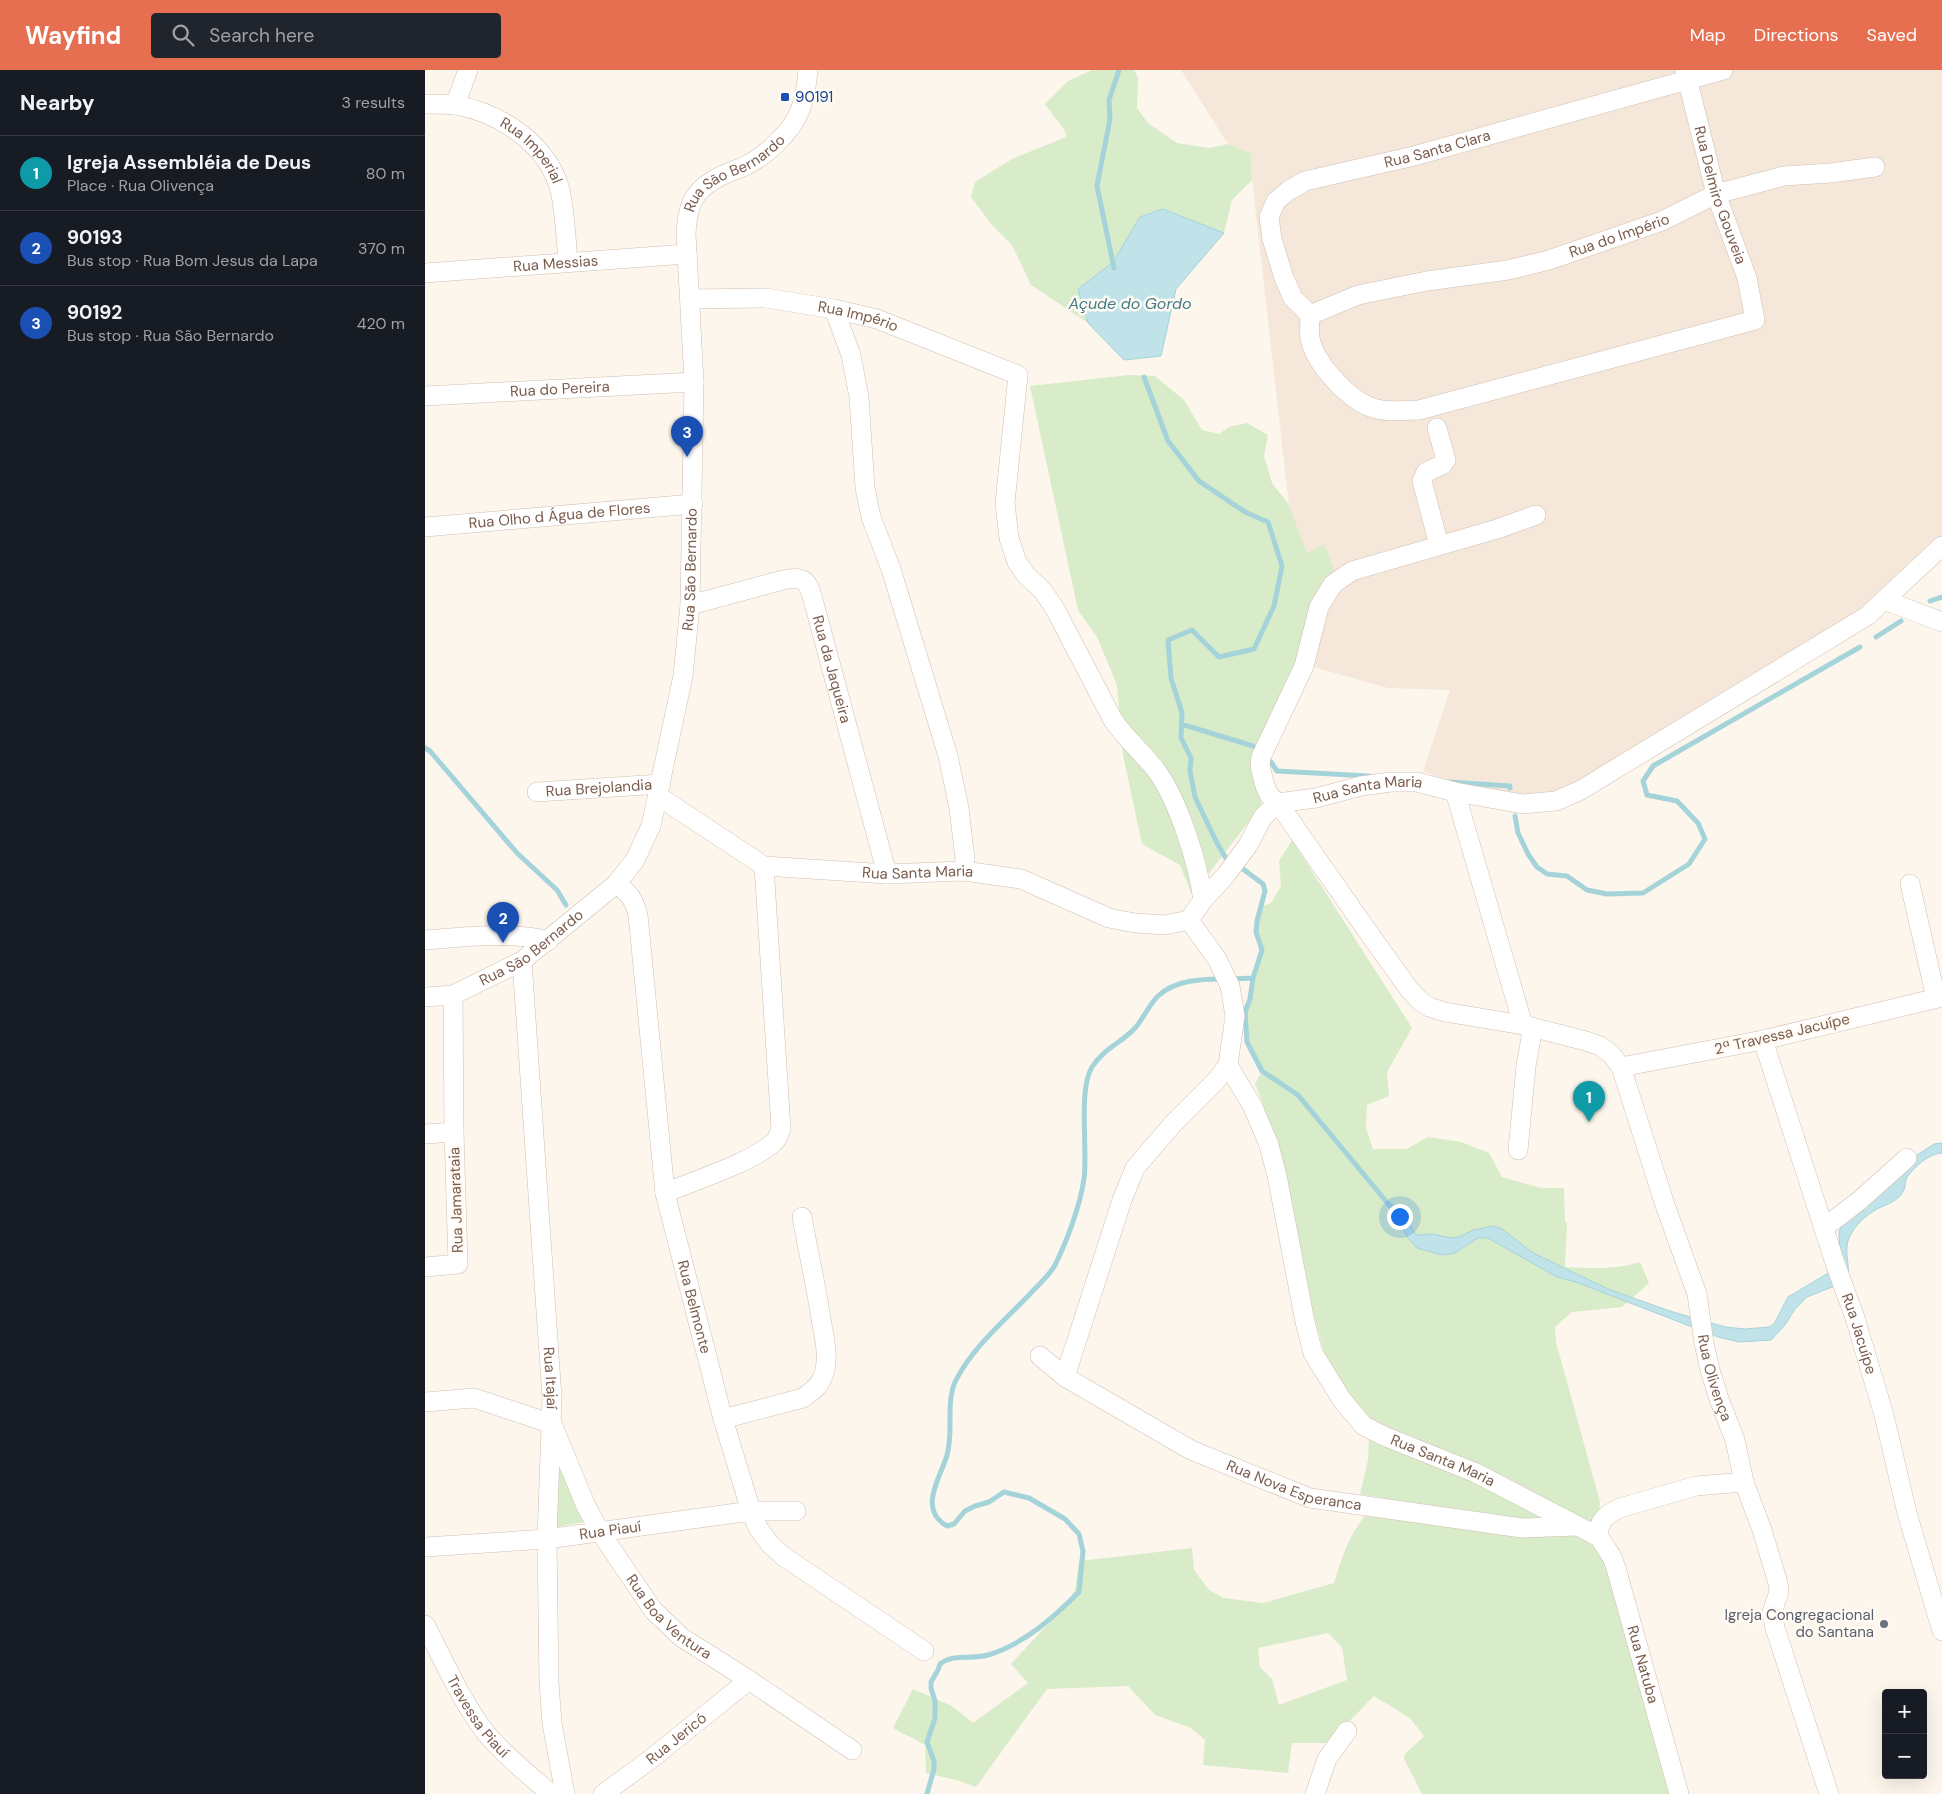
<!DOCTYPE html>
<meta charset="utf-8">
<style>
:root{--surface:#171b24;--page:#20242c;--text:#f1f3f6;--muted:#9ea1a6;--line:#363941;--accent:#e76f51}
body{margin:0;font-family:"DM Sans",sans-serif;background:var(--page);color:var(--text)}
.controls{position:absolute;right:15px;bottom:15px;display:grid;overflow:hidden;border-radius:5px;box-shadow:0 5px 20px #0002}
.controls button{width:45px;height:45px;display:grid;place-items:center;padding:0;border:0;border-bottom:1px solid var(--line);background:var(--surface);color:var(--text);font:25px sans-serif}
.you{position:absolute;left:974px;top:1146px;width:18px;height:18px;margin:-12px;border:4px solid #fff;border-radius:50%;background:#1a73e8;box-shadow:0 0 0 8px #1a73e833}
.badge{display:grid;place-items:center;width:32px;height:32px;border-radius:50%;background:var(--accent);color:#fff;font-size:16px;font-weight:700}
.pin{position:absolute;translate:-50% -41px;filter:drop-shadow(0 1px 2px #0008)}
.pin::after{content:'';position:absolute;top:26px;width:18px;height:15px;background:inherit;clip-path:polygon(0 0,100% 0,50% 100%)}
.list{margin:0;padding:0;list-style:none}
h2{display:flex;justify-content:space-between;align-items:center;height:65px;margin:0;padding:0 20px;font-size:21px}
h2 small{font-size:16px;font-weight:400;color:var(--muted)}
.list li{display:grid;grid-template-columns:32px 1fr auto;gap:15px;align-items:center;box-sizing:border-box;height:75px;padding:0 20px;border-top:1px solid var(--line)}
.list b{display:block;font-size:19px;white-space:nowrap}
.list p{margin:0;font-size:16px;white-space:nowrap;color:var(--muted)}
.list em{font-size:16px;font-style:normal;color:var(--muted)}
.icon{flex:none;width:28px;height:28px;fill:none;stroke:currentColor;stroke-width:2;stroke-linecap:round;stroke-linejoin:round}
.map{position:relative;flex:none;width:1517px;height:1724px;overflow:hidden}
header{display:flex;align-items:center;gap:30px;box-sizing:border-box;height:70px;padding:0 25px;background:var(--accent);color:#fff}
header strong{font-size:24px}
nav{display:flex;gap:28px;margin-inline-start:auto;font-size:18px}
.search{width:350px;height:45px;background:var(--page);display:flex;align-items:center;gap:12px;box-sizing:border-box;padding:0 18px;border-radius:5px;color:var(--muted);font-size:19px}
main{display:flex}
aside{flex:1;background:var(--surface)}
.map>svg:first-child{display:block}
.residential{fill:#f5e8da}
.green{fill:#d8ecc9;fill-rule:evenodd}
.water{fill:#bfe3e8;stroke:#a5d3da}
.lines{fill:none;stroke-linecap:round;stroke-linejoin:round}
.stream{stroke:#a5d3da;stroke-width:5}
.minor-casing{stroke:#d1beb0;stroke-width:20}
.minor{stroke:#fff;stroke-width:19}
.transit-dot{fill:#1a4fb4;stroke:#fffaf3;stroke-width:2}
.worship-dot{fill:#6b7280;stroke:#fffaf3;stroke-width:2}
.labels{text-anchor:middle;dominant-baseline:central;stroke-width:5;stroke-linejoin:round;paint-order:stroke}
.transit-label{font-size:15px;fill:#164399;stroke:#fffaf3;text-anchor:start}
.street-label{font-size:15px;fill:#7a5c4d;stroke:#fffaf3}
.worship-label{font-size:15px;fill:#5b616d;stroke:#fffaf3;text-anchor:end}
.water-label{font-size:16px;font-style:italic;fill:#437c86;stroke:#fffaf3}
</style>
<header>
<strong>Wayfind</strong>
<div class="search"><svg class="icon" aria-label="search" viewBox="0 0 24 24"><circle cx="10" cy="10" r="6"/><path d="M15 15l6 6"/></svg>Search here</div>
<nav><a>Map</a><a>Directions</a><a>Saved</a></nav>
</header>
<main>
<aside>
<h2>Nearby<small>3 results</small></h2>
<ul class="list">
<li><span class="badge" style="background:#0f9aa8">1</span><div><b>Igreja Assembléia de Deus</b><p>Place · Rua Olivença</p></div><em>80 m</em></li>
<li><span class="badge" style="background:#1a4fb4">2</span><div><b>90193</b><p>Bus stop · Rua Bom Jesus da Lapa</p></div><em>370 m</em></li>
<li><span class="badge" style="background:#1a4fb4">3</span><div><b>90192</b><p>Bus stop · Rua São Bernardo</p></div><em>420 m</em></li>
</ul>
</aside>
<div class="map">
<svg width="1517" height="1724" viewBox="0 0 1517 1724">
<rect width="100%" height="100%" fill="#fdf6ec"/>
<!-- residential -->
<path class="residential" d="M 756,0 L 1517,0 L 1517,486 L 1491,507 L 1265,646 L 1133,723 L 1103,728 L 1050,720 L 998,701 L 1025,620 L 963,618 L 874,593 L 882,484 L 864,435 L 827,110 L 826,83 L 803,74 Z"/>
<!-- green -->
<path class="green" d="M 667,0 L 709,0 L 713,8 L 712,38 L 723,53 L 752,73 L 784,78 L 803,74 L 826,83 L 827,110 L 807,130 L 799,163 L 738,139 L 715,147 L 688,192 L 653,219 L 663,253 L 606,215 L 587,175 L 566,154 L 546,127 L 550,112 L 587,89 L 641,67 L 640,61 L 620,34 L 643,11 Z
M 704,305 L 730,306 L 759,330 L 777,360 L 794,364 L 804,357 L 822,353 L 843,365 L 839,386 L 847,413 L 864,435 L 882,483 L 900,474 L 910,504 L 874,593 L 845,648 L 836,722 L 836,736 L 767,825 L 755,795 L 717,774 L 698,685 L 692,615 L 672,567 L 653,540 L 605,316 Z
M 867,770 L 987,958 L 962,1002 L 964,1026 L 942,1035 L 941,1058 L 948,1079 L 981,1079 L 1003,1067 L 1036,1072 L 1064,1083 L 1077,1107 L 1116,1118 L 1139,1118 L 1140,1152 L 1142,1153 L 1140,1197 C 1165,1198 1190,1200 1215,1192 L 1224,1213 L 1197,1237 L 1147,1242 L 1130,1257 L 1131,1272 L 1175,1432 L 1174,1443 L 1165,1459 L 947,1354 L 926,1332 L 900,1286 L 884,1227 L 852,1071 L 830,1014 L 837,1001 L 822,972 L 820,942 L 825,929 L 828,908 L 837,880 L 831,862 L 832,851 L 836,837 L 846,833 L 856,816 L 854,791 Z
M 944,1364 L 1140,1453 L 1090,1451 L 935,1424 L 943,1390 Z
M 129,1376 L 159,1452 L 126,1458 Z
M 944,1442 L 1148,1461 L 1163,1468 L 1186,1496 L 1247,1724 L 997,1724 L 979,1689 L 980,1684 L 999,1666 L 985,1648 L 949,1626 L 903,1673 L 867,1673 L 863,1703 L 778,1695 L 780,1670 L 766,1658 L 730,1645 L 703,1616 L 622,1619 L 551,1717 L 531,1710 L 501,1703 L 500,1675 L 468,1658 L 488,1619 L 527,1636 L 548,1653 L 603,1613 L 586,1594 L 638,1538 L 650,1520 L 654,1491 L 767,1478 L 769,1500 L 784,1520 L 799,1528 L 838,1533 L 909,1513 C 917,1488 924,1462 944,1442 ZM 903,1563 L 917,1577 L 922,1610 L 854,1635 L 847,1609 L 835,1597 L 833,1578 Z"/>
<!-- water -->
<path class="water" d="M 738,139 L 799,163 L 751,219 L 736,286 L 699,290 L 663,253 L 653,219 L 688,192 L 715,147 Z
M 1517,1073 L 1517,1083 C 1505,1083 1490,1096 1483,1106 C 1478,1113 1483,1117 1475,1126 C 1468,1133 1460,1135 1452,1139 C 1440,1146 1431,1154 1425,1166 C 1417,1182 1427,1197 1422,1211 L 1382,1227 L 1370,1239 L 1360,1255 L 1346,1270 L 1314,1272 L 1293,1267 L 1151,1212 L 1132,1207 L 1063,1168 L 1053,1168 L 1030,1183 L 1017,1185 L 992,1178 L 983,1168 L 962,1132 L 980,1140 L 987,1159 L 991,1165 L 1007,1164 L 1026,1168 L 1034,1167 L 1048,1160 L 1069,1156 L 1077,1159 L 1108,1183 L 1183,1219 L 1245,1241 L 1300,1257 L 1320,1259 L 1344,1257 L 1349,1254 L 1363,1227 L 1405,1202 L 1415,1181 L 1414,1163 L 1417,1153 L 1468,1114 L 1489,1087 L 1509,1074 Z"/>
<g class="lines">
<!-- stream -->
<path class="stream" d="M 689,198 L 672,116 L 685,49 L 684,30 L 694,0
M 719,307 L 743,371 L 774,411 L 820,442 L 843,452 L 857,496 L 849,536 L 829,579 L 794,587 L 767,560 L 743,570 L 746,608 L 757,643 L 756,668 L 766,688 L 765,701 L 770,727 L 792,773 L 802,790 L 806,792
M 1505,531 L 1517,527
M 1451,567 L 1476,551
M 756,654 L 828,676
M 0,678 L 5,681 L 92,783 L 132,820 L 141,835
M 846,692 L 852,701 L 944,706
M 1025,712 L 1085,716 L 1085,718
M 1090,746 L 1093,763 L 1103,784 L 1112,797 L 1122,804 L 1142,806 L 1162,820 L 1182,824 L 1218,823 L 1264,794 L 1280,769 L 1273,753 L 1252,731 L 1222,725 L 1218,711 L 1228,696 L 1435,577
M 814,796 L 838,814 L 840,821 L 832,851 L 831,862 L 837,880 L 828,908 L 825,929 L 820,942 L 822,972 L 837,1001 L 873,1025 L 965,1136
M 806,909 L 828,908
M 502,1724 L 509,1699 L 509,1691 L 502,1672 L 510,1648 L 510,1631 L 506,1618 L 506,1612 L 513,1600 L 515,1594 C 529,1583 546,1590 563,1585 C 599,1574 628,1548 654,1522 L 658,1481 L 654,1464 L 640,1449 L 604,1428 L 579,1422 L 564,1432 L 550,1436 L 540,1441 L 529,1454 L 522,1456 C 492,1439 516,1407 522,1385 C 529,1361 520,1332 531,1310 C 548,1277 580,1250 605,1224 C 613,1215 624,1206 630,1195 C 642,1171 655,1136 659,1109 C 663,1081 653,1019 667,997 C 678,979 698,972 711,957 C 719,947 724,935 733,926 C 750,910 776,909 797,909"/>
<!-- minor casing -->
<g class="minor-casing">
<g id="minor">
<path id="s1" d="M 1260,0 L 1291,124 L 1322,208 L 1330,250 L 994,340 C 979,340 963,343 948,338 C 925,331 889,293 885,268 C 884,261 885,252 885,245 L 933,225 L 1002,211 L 1083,200 L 1124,190 L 1237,151 L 1291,124 L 1359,106 L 1406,103 L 1450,97"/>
<path id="s2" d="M 0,34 C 10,34 21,34 31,35 C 75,43 123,74 135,120 C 140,142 141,169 143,192"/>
<path d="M 30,35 L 43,0"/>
<path id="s3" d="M 0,203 L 262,184"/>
<path id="s4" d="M 265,229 L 341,228 L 409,239 L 452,249 L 593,305 L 580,433 L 584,468 L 592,492 L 601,505 L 617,520 L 629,537 L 688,650 C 700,668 717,682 731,700 C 753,730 773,792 778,830"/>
<path d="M 409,239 L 426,285 L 434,327 L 440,418 L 446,447 L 466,499 L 523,686 L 534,738 L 540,789 L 539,801"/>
<path id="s5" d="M 885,245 L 868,228 L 859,208 L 847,169 L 844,147 L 851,131 L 863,121 L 880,111 L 989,86 L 1298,0"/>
<path id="s6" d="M 0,326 L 269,312"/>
<path d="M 1012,358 L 1021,390 L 1017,395 L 1001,402 L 997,411 L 1014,475"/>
<path id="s7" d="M 1111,445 L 1072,459 L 927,501 L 908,514 L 894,537 L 879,596 L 836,687 L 835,696 L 840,716 L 844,725 L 853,733 L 941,859 L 984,919 L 995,931 L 1004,937 L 1020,942 L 1098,955 L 1161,971 L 1175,976 L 1186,984 L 1196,997 L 1240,1135 L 1272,1224 L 1279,1273 L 1285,1300 L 1294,1329 L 1310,1370 L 1319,1412 L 1337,1460 L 1353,1513 L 1354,1522 L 1347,1542 L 1350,1558 L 1404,1724"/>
<path id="s8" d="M 0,457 L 268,434"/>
<path d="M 1459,530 L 1517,552"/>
<path id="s9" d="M 265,535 L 358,510 C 384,504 384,516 390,537 L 462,804"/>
<path id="s10" d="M 112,722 L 236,714"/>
<path d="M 1030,722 L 1098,955"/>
<path id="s11" d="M 233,726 L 339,796 L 462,804 L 539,801 L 596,809 L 684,848 L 710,853 L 740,855 L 764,850"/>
<path id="s12" d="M 191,814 C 205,823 209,830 213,845 L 240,1123 L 298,1349 L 326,1441 L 333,1458 L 345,1474 L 358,1486 L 499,1581"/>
<path d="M 1485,814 L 1511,928"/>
<path id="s13" d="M 764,850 L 778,830 L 801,805 L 823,775 L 838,747 L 853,733 L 891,728 L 936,716 L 966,712 L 992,712 L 1030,722 L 1098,734 L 1131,731 L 1156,720 L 1442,546 L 1517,476"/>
<path d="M 0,870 C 39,867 86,861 123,871"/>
<path id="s14" d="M 97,891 L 127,1328 L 122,1469 L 124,1613 L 127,1653 L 140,1724"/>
<path id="s15" d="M 0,927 L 28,925 L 97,891 L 191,814 L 210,790 L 226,756 L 258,606 L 265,535 L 269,312 L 261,164 C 262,150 263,136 272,124 C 283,110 302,103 318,97 C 340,87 368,61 376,38 C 380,26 382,12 383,0"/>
<path id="s16" d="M 1338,970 L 1410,1193 L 1430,1248 L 1459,1345 L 1482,1443 L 1517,1561"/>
<path id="s17" d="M 803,995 L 828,1037 L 844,1075 L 852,1106 L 880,1252 L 888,1283 L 917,1330 L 939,1356 L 959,1366 L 1051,1403 L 1174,1467 L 1187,1487 L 1191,1498 L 1254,1724"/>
<path d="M 1196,997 L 1338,970 L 1517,927"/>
<path d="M 0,1064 L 29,1062 L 28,925"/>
<path d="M 1093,1080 L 1101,996 L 1108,957"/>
<path d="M 240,1123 C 268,1111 328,1092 349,1072 C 353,1069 354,1063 356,1059 L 339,796"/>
<path d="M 1400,1157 L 1435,1130 L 1482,1088"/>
<path d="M 0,1197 L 33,1194 L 29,1062"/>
<path id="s18" d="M 615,1286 L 640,1307 L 766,1380 L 885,1428 L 1097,1458 L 1151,1456"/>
<path d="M 640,1307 L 697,1130 L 710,1098 L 747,1055 L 791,1011 L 803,995 L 810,946 L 805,916 L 792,889 L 764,850"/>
<path id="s19" d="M 0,1332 L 49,1328 L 127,1354 L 161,1436 L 175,1462 L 228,1540 L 256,1567 L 324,1610 L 427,1680"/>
<path d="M 298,1349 L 378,1328 C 386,1322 395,1316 398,1306 C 405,1288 399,1267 396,1249 C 391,1215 383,1181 377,1147"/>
<path d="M 1174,1467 C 1172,1451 1182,1444 1195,1438 L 1271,1416 L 1319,1412"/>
<path id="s20" d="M 0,1477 L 122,1469 L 326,1441 L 371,1441"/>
<path id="s21" d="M 0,1555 C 19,1591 39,1638 66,1669 C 84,1689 105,1706 126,1724"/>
<path id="s22" d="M 178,1724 L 226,1689 L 324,1610"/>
<path d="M 890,1724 L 902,1689 L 922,1661"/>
</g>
</g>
<!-- minor -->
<use href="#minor" class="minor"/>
</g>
<!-- markers -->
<rect class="transit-dot" x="355" y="22" width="10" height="10" rx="2.5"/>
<circle class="worship-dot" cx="1459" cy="1554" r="5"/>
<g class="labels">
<!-- transit labels -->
<g class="transit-label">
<text x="370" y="27">90191</text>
</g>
<!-- street labels -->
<g class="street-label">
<text stroke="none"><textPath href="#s5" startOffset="298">Rua Santa Clara</textPath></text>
<text stroke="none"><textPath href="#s2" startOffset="122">Rua Imperial</textPath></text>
<text stroke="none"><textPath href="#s15" startOffset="975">Rua São Bernardo</textPath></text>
<text stroke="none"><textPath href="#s1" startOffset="130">Rua Delmiro Gouveia</textPath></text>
<text stroke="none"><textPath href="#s1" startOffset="1095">Rua do Império</textPath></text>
<text stroke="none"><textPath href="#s3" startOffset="131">Rua Messias</textPath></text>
<text stroke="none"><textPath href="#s4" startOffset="170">Rua Império</textPath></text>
<text stroke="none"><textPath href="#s6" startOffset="135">Rua do Pereira</textPath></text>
<text stroke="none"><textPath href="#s8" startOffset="135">Rua Olho d Água de Flores</textPath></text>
<text stroke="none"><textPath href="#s15" startOffset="555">Rua São Bernardo</textPath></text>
<text stroke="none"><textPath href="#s9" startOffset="211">Rua da Jaqueira</textPath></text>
<text stroke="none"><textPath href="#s10" startOffset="62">Rua Brejolandia</textPath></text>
<text stroke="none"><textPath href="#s13" startOffset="239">Rua Santa Maria</textPath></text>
<text stroke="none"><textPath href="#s11" startOffset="281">Rua Santa Maria</textPath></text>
<text stroke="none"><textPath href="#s15" startOffset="120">Rua São Bernardo</textPath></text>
<text transform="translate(1357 964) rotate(-13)">2ª Travessa Jacuípe</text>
<text transform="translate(31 1130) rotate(-92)">Rua Jamarataia</text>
<text stroke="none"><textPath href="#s12" startOffset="436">Rua Belmonte</textPath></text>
<text stroke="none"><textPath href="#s16" startOffset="309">Rua Jacuípe</textPath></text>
<text stroke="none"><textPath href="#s14" startOffset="418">Rua Itajaí</textPath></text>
<text stroke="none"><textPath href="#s7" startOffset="1241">Rua Olivença</textPath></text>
<text stroke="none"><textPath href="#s17" startOffset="478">Rua Santa Maria</textPath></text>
<text stroke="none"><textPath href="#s18" startOffset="288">Rua Nova Esperanca</textPath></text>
<text stroke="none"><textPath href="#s20" startOffset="186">Rua Piauí</textPath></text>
<text stroke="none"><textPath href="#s19" startOffset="360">Rua Boa Ventura</textPath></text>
<text stroke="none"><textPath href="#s17" startOffset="788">Rua Natuba</textPath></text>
<text stroke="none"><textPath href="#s21" startOffset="106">Travessa Piauí</textPath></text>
<text stroke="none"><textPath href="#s22" startOffset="92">Rua Jericó</textPath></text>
</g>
<!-- worship labels -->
<g class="worship-label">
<text x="1449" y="1545">Igreja Congregacional<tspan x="1449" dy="17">do Santana</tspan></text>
</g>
<!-- water labels -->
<g class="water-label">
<text x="705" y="233">Açude do Gordo</text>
</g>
</g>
</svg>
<div class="controls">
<button>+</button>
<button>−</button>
</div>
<div class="you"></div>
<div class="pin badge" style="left:1164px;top:1052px;background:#0f9aa8">1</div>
<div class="pin badge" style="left:78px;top:873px;background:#1a4fb4">2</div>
<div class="pin badge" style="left:262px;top:387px;background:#1a4fb4">3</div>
</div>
</main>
